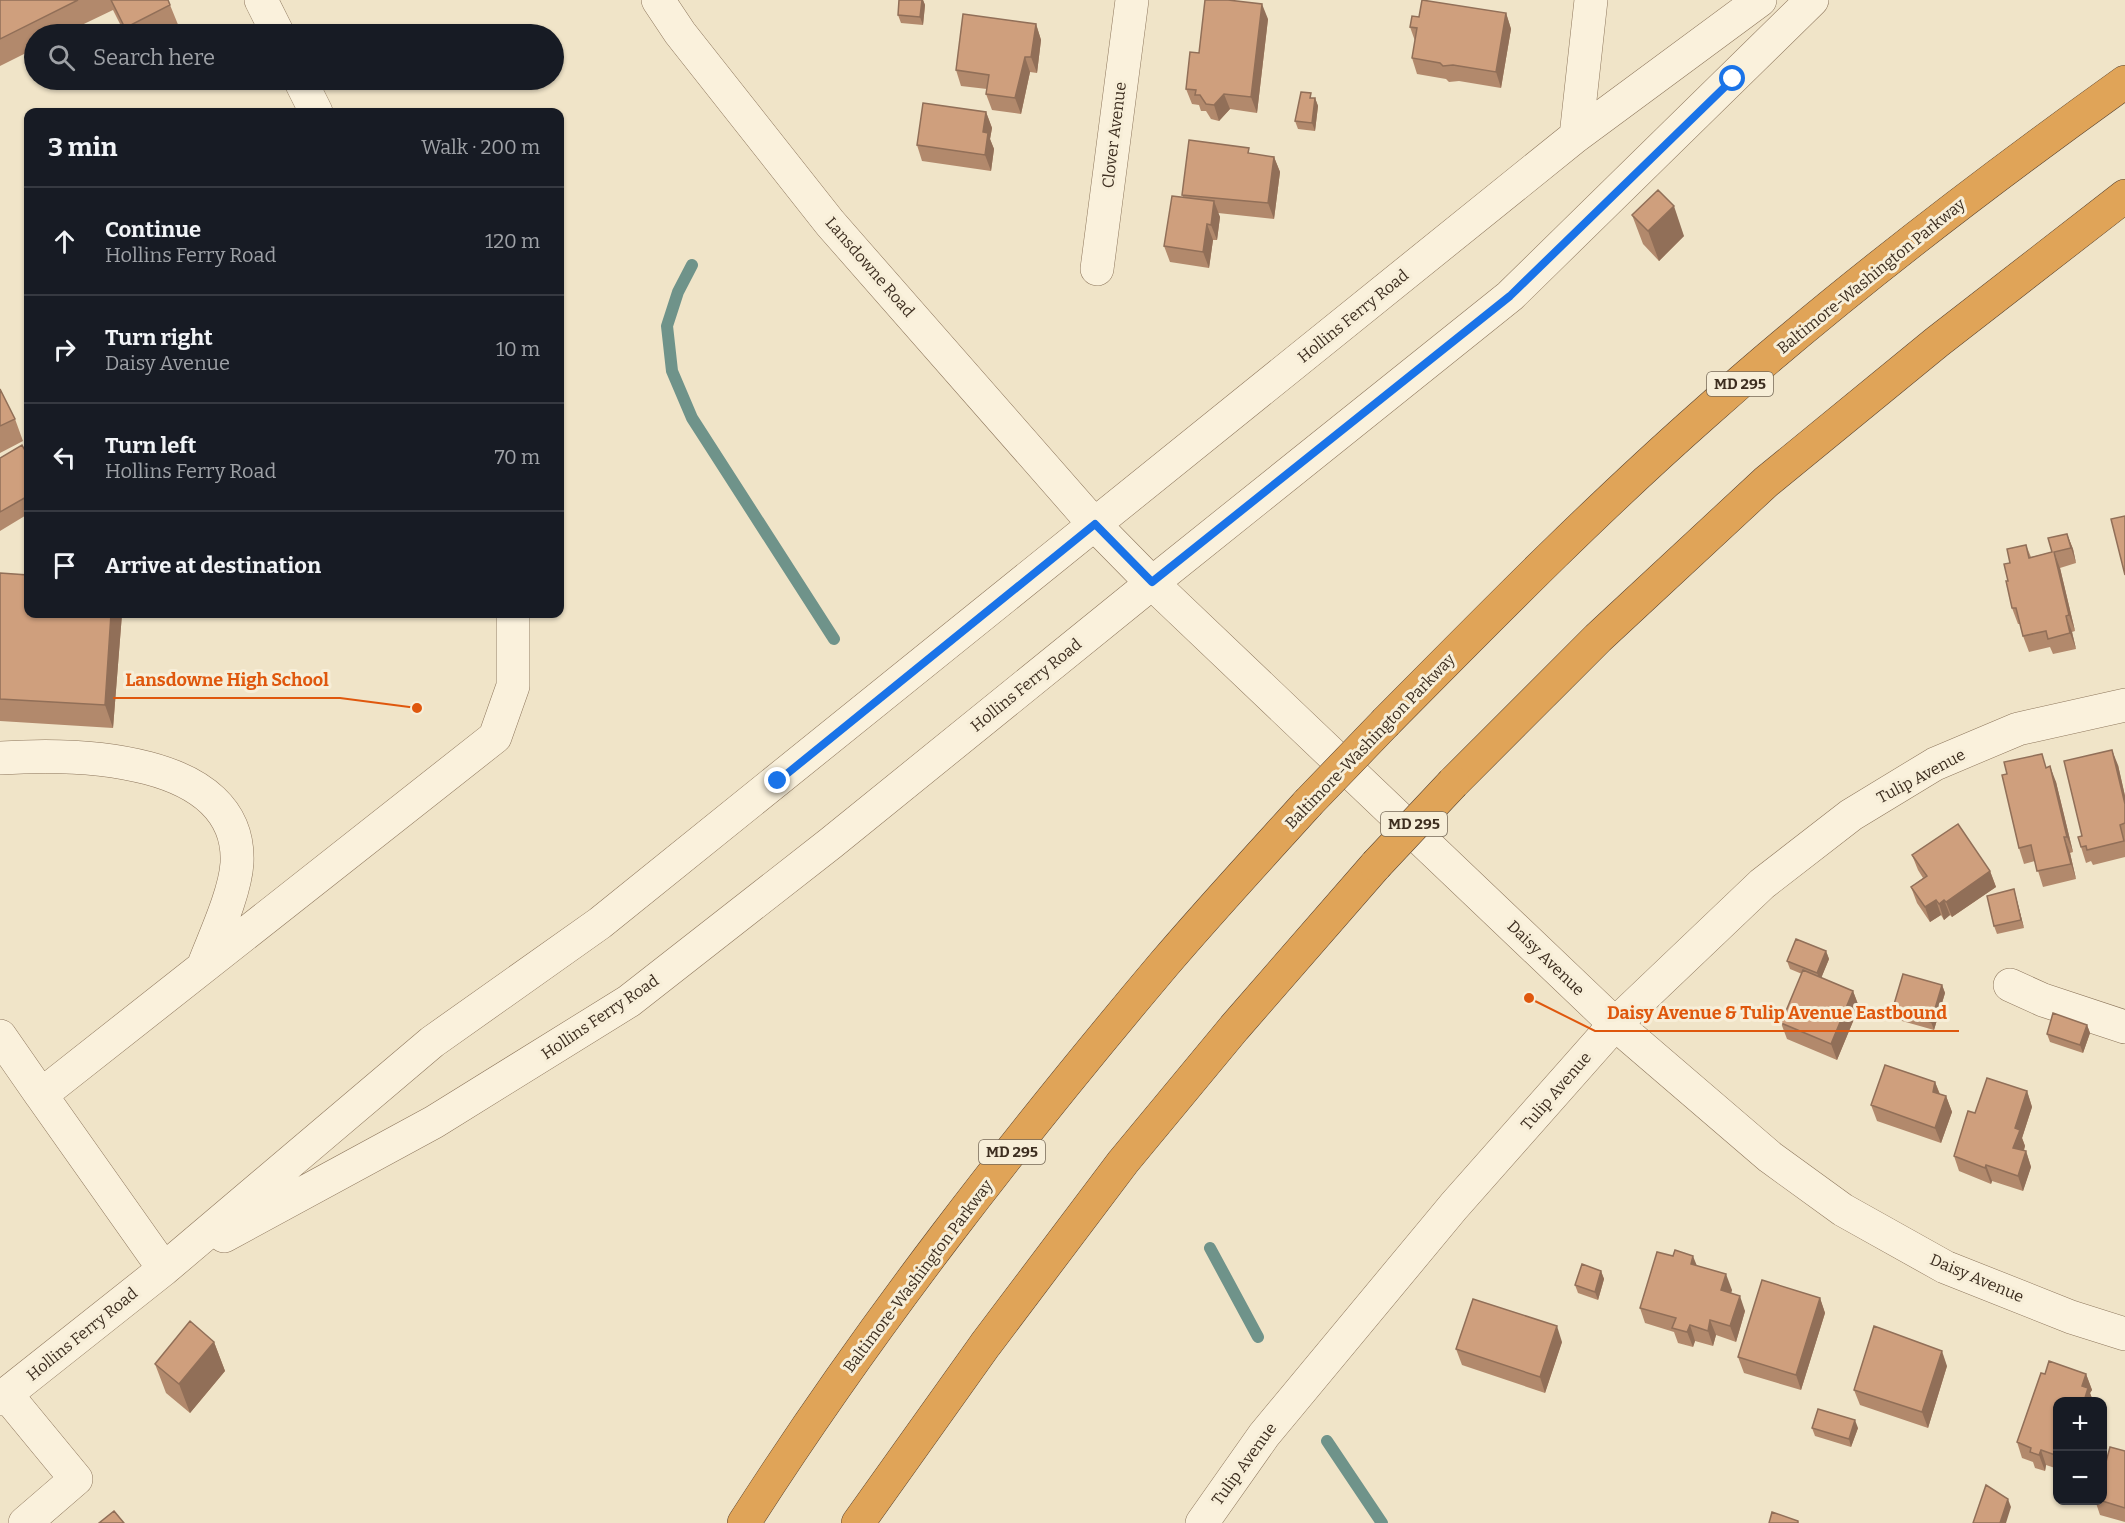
<!DOCTYPE html>
<meta charset="utf-8">
<style>
:root{--surface:#171b24;--page:#242831;--text:#f1f3f6;--muted:#9ea1a6;--line:#363941}
body{margin:0;font-family:Bitter,serif;background:var(--page);color:var(--text)}
.controls{position:absolute;right:18px;bottom:18px;display:grid;overflow:hidden;border-radius:12px;box-shadow:0 2px 4px #0004}
.controls button{width:54px;height:54px;display:grid;place-items:center;padding:0;border:0;border-bottom:2px solid var(--line);background:var(--surface);color:var(--text);font:30px sans-serif}
.stop{position:absolute;width:18px;height:18px;margin:-14px;border:4px solid #1a73e8;border-radius:50%;background:#fff}
.stop.end{background:#1a73e8;border-color:#fff;box-shadow:0 2px 6px #0008}
.list{margin:0;padding:0;list-style:none}
h2{display:flex;justify-content:space-between;align-items:center;height:78px;margin:0;padding:0 24px;font-size:26px}
h2 small{font-size:20px;font-weight:400;color:var(--muted)}
.list li{display:grid;grid-template-columns:39px 1fr auto;gap:18px;align-items:center;box-sizing:border-box;height:108px;padding:0 24px;border-top:2px solid var(--line)}
.list b{display:block;font-size:22px;white-space:nowrap}
.list p{margin:0;font-size:20px;white-space:nowrap;color:var(--muted)}
.list em{font-size:20px;font-style:normal;color:var(--muted)}
.icon{flex:none;width:33px;height:33px;fill:none;stroke:currentColor;stroke-width:2;stroke-linecap:round;stroke-linejoin:round}
.map{position:relative;flex:none;width:2125px;height:1523px;overflow:hidden}
.search{position:absolute;background:var(--surface);box-shadow:0 2px 4px #0004;left:24px;top:24px;width:540px;height:66px;display:flex;align-items:center;gap:15px;box-sizing:border-box;padding:0 21px;border-radius:33px;color:var(--muted);font-size:22px}
.panel{position:absolute;background:var(--surface);box-shadow:0 2px 4px #0004;left:24px;top:108px;width:540px;height:510px;border-radius:12px}
.map>svg:first-child{display:block}
.lines{fill:none;stroke-linecap:round;stroke-linejoin:round}
.stream{stroke:#6f938a;stroke-width:12}
.minor-casing{stroke:#8d765c;stroke-width:34}
.highway-casing{stroke:#5b4430;stroke-width:34}
.minor{stroke:#faf1dc;stroke-width:33}
.highway{stroke:#e0a458;stroke-width:33}
.highway-bridge-casing{stroke:#5b4430;stroke-width:34;stroke-linecap:butt}
.highway-bridge{stroke:#e0a458;stroke-width:33}
.wall{fill:#b2896c}
.shaded-wall{fill:#916f58}
.building{fill:#cf9f7d;stroke:#916f58;stroke-width:1.5}
.route{stroke:#1a73e8;stroke-width:8}
.labels{text-anchor:middle;dominant-baseline:central;stroke-width:6;stroke-linejoin:round;paint-order:stroke}
.shield{fill:#f7eed8;stroke:#756857;stroke-width:1.5}
.shield-label{font-size:15px;font-weight:bold;fill:#3d2e20}
.street-label{font-size:16px;fill:#3d2e20;stroke:#f7eed8}
.leader{fill:none;stroke:#df570d;stroke-width:2}
.callout-dot{fill:#df570d;stroke:#f7eed8;stroke-width:2}
.callout-label{font-size:18px;text-anchor:middle;font-weight:bold;fill:#df570d;stroke:#f7eed8;stroke-width:6;stroke-linejoin:round;paint-order:stroke}
</style>
<div class="map">
<svg width="2125" height="1523" viewBox="0 0 2125 1523">
<rect width="100%" height="100%" fill="#f0e4c8"/>
<g class="lines">
<!-- stream -->
<path class="stream" d="M 692,265 L 678,292 L 667,326 L 672,371 L 692,418 L 834,639
M 1210,1248 L 1258,1337
M 1327,1441 L 1382,1523"/>
<!-- minor casing -->
<g class="minor-casing">
<path id="minor" d="M 261,0 L 278,34
M 658,0 L 680,33 L 830,223 L 1094,524 L 1152,583 L 1615,1024 L 1770,1157 L 1843,1210 L 1945,1267 L 2071,1317 L 2125,1334
M 300,80 L 316,112
M 1576,136 L 1591,0
M 1097,269 L 1132,0
M 0,758 C 74,753 242,755 237,863 C 235,894 214,938 203,967
M 2010,985 L 2043,1000 L 2125,1027
M 0,1036 L 41,1095 L 495,737 L 513,686 L 513,614
M 41,1095 L 164,1269
M 224,1236 L 434,1122 L 629,1001 L 831,843 L 1152,583 L 1510,296 L 1812,0
M 6,1394 L 76,1479 L 25,1523
M 0,1399 L 164,1269 L 432,1042 L 600,923 L 1576,136 L 1760,0
M 1202,1523 L 1264,1435 L 1454,1206 L 1615,1024 L 1762,884 L 1851,815 L 1935,764 L 2018,729 L 2125,705"/>
</g>
<!-- highway casing -->
<g class="highway-casing">
<path id="highway" d="M 1386,722 C 1490,617 1593,512 1704,414 C 1837,295 1980,186 2125,82
M 1453,783 L 1598,638 L 1766,482 L 1937,342 L 2125,196
M 744,1523 C 870,1326 1014,1142 1164,964 C 1211,909 1260,856 1308,803
M 858,1523 L 985,1345 L 1123,1162 L 1234,1028 L 1376,865"/>
</g>
<!-- minor -->
<use href="#minor" class="minor"/>
<!-- highway -->
<use href="#highway" class="highway"/>
<!-- highway-bridge casing -->
<g class="highway-bridge-casing">
<path id="highway-bridge" d="M 1308,803 L 1386,722
M 1376,865 L 1453,783"/>
</g>
<!-- highway-bridge -->
<use href="#highway-bridge" class="highway-bridge"/>
</g>
<!-- wall -->
<path class="wall" d="M 0,0 L 168,0 L 179,27 L 165,34 L 125,34 L 113,10 L 63,34 L 34,34 L 34,49 L 0,66 Z
M 899,0 L 923,0 L 925,5 L 923,25 L 901,23 L 898,15 Z
M 1506,13 L 1511,29 L 1501,88 L 1459,81 L 1449,82 L 1446,79 L 1417,74 L 1412,58 L 1415,41 L 1410,27 L 1419,17 Z
M 1268,19 L 1257,113 L 1230,109 L 1219,121 L 1211,119 L 1206,111 L 1201,111 L 1199,105 L 1192,104 L 1186,89 L 1199,53 Z
M 1036,24 L 1041,40 L 1037,73 L 1030,72 L 1021,114 L 992,110 L 986,94 L 987,89 L 961,86 L 956,70 Z
M 1313,98 L 1315,98 L 1318,106 L 1315,131 L 1298,129 L 1295,121 Z
M 986,112 L 992,128 L 990,139 L 994,149 L 991,171 L 922,161 L 917,145 Z
M 1251,154 L 1274,157 L 1280,172 L 1274,219 L 1218,213 L 1220,217 L 1217,240 L 1213,240 L 1209,268 L 1170,262 L 1164,246 L 1183,197 L 1182,195 Z
M 1632,215 L 1684,236 L 1659,261 L 1643,244 Z
M 0,389 L 15,419 L 23,441 L 0,453 Z
M 28,456 L 28,514 L 0,531 L 0,458 Z
M 2067,534 L 2073,549 L 2076,563 L 2060,568 L 2075,631 L 2072,632 L 2076,649 L 2053,654 L 2050,647 L 2029,652 L 2023,636 L 2020,624 L 2018,624 L 2012,608 L 2008,581 L 2010,563 L 2026,545 L 2031,557 L 2052,552 Z
M 0,573 L 28,614 L 122,614 L 113,728 L 0,721 Z
M 2118,765 L 2125,796 L 2125,857 L 2093,865 L 2091,861 L 2086,863 L 2081,847 L 2082,836 Z
M 2047,767 L 2056,782 L 2073,852 L 2070,853 L 2076,879 L 2043,887 L 2035,861 L 2024,864 L 2019,848 Z
M 1912,855 L 1990,871 L 1996,887 L 1952,917 L 1950,915 L 1944,920 L 1941,915 L 1930,922 L 1917,903 L 1911,887 L 1923,878 L 1918,870 Z
M 2014,889 L 2016,897 L 2024,928 L 1997,934 L 1994,926 Z
M 1826,951 L 1829,959 L 1821,978 L 1853,991 L 1859,1007 L 1837,1060 L 1787,1039 L 1781,1023 L 1802,974 L 1790,969 L 1787,961 Z
M 1942,985 L 1945,993 L 1934,1030 L 1895,1019 L 1892,1011 Z
M 2087,1025 L 2090,1033 L 2083,1053 L 2050,1042 L 2047,1034 Z
M 1935,1082 L 1940,1094 L 1946,1096 L 1952,1112 L 1941,1143 L 1877,1121 L 1871,1105 Z
M 2027,1091 L 2032,1107 L 2022,1138 L 2025,1146 L 2024,1151 L 2026,1151 L 2031,1167 L 2023,1191 L 1992,1181 L 1991,1184 L 1959,1171 L 1954,1156 L 1975,1113 Z
M 1696,1265 L 1732,1290 L 1731,1293 L 1745,1311 L 1736,1342 L 1716,1335 L 1713,1346 L 1695,1341 L 1693,1347 L 1678,1343 L 1674,1332 L 1645,1323 L 1640,1308 Z
M 1601,1271 L 1604,1279 L 1598,1300 L 1578,1293 L 1575,1285 Z
M 1820,1298 L 1825,1313 L 1801,1390 L 1744,1373 L 1738,1357 Z
M 214,1342 L 225,1371 L 190,1413 L 166,1393 L 155,1364 Z
M 1562,1342 L 1545,1393 L 1462,1365 L 1456,1349 Z
M 2049,1361 L 2086,1374 L 2092,1390 L 2090,1393 L 2093,1401 L 2058,1401 L 2058,1469 L 2046,1465 L 2045,1471 L 2035,1468 L 2033,1462 L 2022,1458 L 2017,1442 L 2041,1373 L 2045,1374 Z
M 1947,1366 L 1928,1428 L 1860,1405 L 1854,1390 Z
M 1812,1428 L 1858,1428 L 1851,1447 L 1815,1436 Z
M 2125,1451 L 2125,1522 L 2100,1515 L 2095,1500 L 2103,1500 Z"/>
<!-- shaded-wall -->
<path class="shaded-wall" d="M 922,0 L 923,0 L 925,5 L 923,25 L 920,17 Z
M 1262,4 L 1268,19 L 1257,113 L 1251,97 Z
M 1506,13 L 1511,29 L 1501,88 L 1496,72 Z
M 1036,24 L 1041,40 L 1037,73 L 1031,57 Z
M 1025,57 L 1030,72 L 1021,114 L 1015,98 Z
M 1224,94 L 1230,109 L 1219,121 L 1214,105 Z
M 1315,98 L 1318,106 L 1315,131 L 1312,123 Z
M 986,112 L 992,128 L 990,139 L 994,149 L 991,171 L 985,155 L 983,132 Z
M 1274,157 L 1280,172 L 1274,219 L 1268,203 Z
M 1214,201 L 1220,217 L 1217,240 L 1211,225 Z
M 1674,206 L 1684,236 L 1659,261 L 1648,231 Z
M 1207,224 L 1213,240 L 1209,268 L 1203,252 Z
M 2067,534 L 2073,549 L 2076,563 L 2071,548 Z
M 2054,552 L 2060,568 L 2075,631 L 2069,615 Z
M 111,614 L 122,614 L 113,728 L 105,705 Z
M 2066,616 L 2072,632 L 2076,649 L 2070,633 Z
M 2112,750 L 2118,765 L 2125,796 L 2125,804 Z
M 2050,766 L 2056,782 L 2073,852 L 2067,837 Z
M 2064,837 L 2070,853 L 2076,879 L 2071,864 Z
M 1990,871 L 1996,887 L 1952,917 L 1946,902 Z
M 2014,889 L 2016,897 L 2024,928 L 2021,920 Z
M 1936,900 L 1941,915 L 1930,922 L 1925,907 Z
M 1944,900 L 1950,915 L 1944,920 L 1939,904 Z
M 1826,951 L 1829,959 L 1820,981 L 1817,973 Z
M 1942,985 L 1945,993 L 1934,1030 L 1931,1022 Z
M 1853,991 L 1859,1007 L 1837,1060 L 1831,1044 Z
M 2087,1025 L 2090,1033 L 2083,1053 L 2080,1045 Z
M 1935,1082 L 1941,1098 L 1933,1092 Z
M 2027,1091 L 2032,1107 L 2022,1138 L 2025,1146 L 2019,1163 L 2013,1148 L 2015,1128 Z
M 1946,1096 L 1952,1112 L 1941,1143 L 1935,1128 Z
M 2026,1151 L 2031,1167 L 2023,1191 L 2018,1176 Z
M 1986,1165 L 1992,1181 L 1991,1184 L 1985,1168 Z
M 1693,1256 L 1699,1271 L 1691,1264 Z
M 1601,1271 L 1604,1279 L 1598,1300 L 1595,1292 Z
M 1726,1274 L 1732,1290 L 1727,1306 L 1721,1290 Z
M 1740,1296 L 1745,1311 L 1736,1342 L 1730,1326 Z
M 1820,1298 L 1825,1313 L 1801,1390 L 1796,1375 Z
M 1710,1320 L 1716,1335 L 1713,1346 L 1708,1331 Z
M 1690,1325 L 1695,1341 L 1693,1347 L 1687,1332 Z
M 1557,1326 L 1562,1342 L 1545,1393 L 1540,1377 Z
M 214,1342 L 225,1371 L 190,1413 L 179,1384 Z
M 1942,1351 L 1947,1366 L 1928,1428 L 1922,1412 Z
M 2086,1374 L 2092,1390 L 2090,1393 L 2093,1401 L 2084,1401 L 2082,1386 Z
M 1855,1420 L 1858,1428 L 1851,1447 L 1849,1439 Z
M 2041,1450 L 2046,1465 L 2045,1471 L 2039,1455 Z
M 2008,1499 L 2011,1507 L 2006,1523 L 2000,1523 Z"/>
<!-- building -->
<path class="building" d="M 0,0 L 78,0 L 0,39 Z
M 111,0 L 168,0 L 170,5 L 125,28 Z
M 899,0 L 922,0 L 920,17 L 898,15 Z
M 1205,0 L 1228,0 L 1262,4 L 1251,97 L 1224,94 L 1214,105 L 1206,104 L 1200,95 L 1195,95 L 1196,90 L 1186,89 L 1190,52 L 1199,53 Z
M 1422,0 L 1506,13 L 1496,72 L 1453,65 L 1443,66 L 1440,63 L 1412,58 L 1417,28 L 1410,27 L 1412,16 L 1419,17 Z
M 963,14 L 1036,24 L 1031,57 L 1025,57 L 1015,98 L 986,94 L 989,75 L 956,70 Z
M 1301,92 L 1311,93 L 1310,98 L 1315,98 L 1312,123 L 1295,121 Z
M 923,103 L 986,112 L 983,132 L 988,133 L 985,155 L 917,145 Z
M 1189,140 L 1249,148 L 1248,153 L 1274,157 L 1268,203 L 1182,195 Z
M 1658,190 L 1674,206 L 1648,231 L 1632,215 Z
M 1172,196 L 1214,201 L 1211,225 L 1207,224 L 1203,252 L 1164,246 Z
M 0,389 L 15,419 L 0,426 Z
M 22,445 L 28,456 L 28,496 L 0,512 L 0,458 Z
M 2125,516 L 2125,575 L 2111,519 Z
M 2067,534 L 2071,548 L 2054,552 L 2069,615 L 2066,616 L 2070,633 L 2048,639 L 2046,631 L 2023,636 L 2016,608 L 2012,608 L 2006,581 L 2008,581 L 2004,564 L 2010,563 L 2007,549 L 2026,545 L 2029,558 L 2052,552 L 2048,538 Z
M 0,573 L 28,575 L 28,614 L 111,614 L 105,705 L 0,699 Z
M 2112,750 L 2125,804 L 2125,823 L 2120,825 L 2124,841 L 2087,850 L 2086,846 L 2081,847 L 2078,837 L 2082,836 L 2064,761 Z
M 2042,754 L 2046,768 L 2050,766 L 2067,837 L 2064,837 L 2071,864 L 2037,871 L 2031,845 L 2019,848 L 2002,775 L 2007,774 L 2004,762 Z
M 1958,824 L 1990,871 L 1946,902 L 1944,900 L 1939,904 L 1936,900 L 1925,907 L 1911,887 L 1927,876 L 1912,855 Z
M 2014,889 L 2021,920 L 1994,926 L 1987,896 Z
M 1796,939 L 1826,951 L 1817,973 L 1787,961 Z
M 1803,970 L 1853,991 L 1831,1044 L 1781,1023 Z
M 1903,974 L 1942,985 L 1931,1022 L 1892,1011 Z
M 2053,1013 L 2087,1025 L 2080,1045 L 2047,1034 Z
M 1885,1065 L 1935,1082 L 1933,1092 L 1946,1096 L 1935,1128 L 1871,1105 Z
M 1987,1078 L 2027,1091 L 2015,1128 L 2020,1130 L 2013,1148 L 2026,1151 L 2018,1176 L 1986,1165 L 1985,1168 L 1954,1156 L 1968,1111 L 1975,1113 Z
M 1675,1250 L 1693,1256 L 1691,1264 L 1726,1274 L 1721,1290 L 1740,1296 L 1730,1326 L 1710,1320 L 1708,1331 L 1690,1325 L 1687,1332 L 1672,1328 L 1676,1318 L 1640,1308 L 1657,1252 L 1673,1256 Z
M 1582,1264 L 1601,1271 L 1595,1292 L 1575,1285 Z
M 1762,1280 L 1820,1298 L 1796,1375 L 1738,1357 Z
M 1473,1299 L 1557,1326 L 1540,1377 L 1456,1349 Z
M 190,1321 L 214,1342 L 179,1384 L 155,1364 Z
M 1874,1326 L 1942,1351 L 1922,1412 L 1854,1390 Z
M 2049,1361 L 2086,1374 L 2082,1386 L 2088,1388 L 2084,1401 L 2058,1401 L 2058,1456 L 2041,1450 L 2039,1455 L 2030,1452 L 2031,1448 L 2017,1442 L 2041,1373 L 2045,1374 Z
M 1818,1409 L 1855,1420 L 1849,1439 L 1812,1428 Z
M 2110,1447 L 2125,1451 L 2125,1508 L 2099,1500 L 2103,1500 L 2103,1473 Z
M 1986,1485 L 2008,1499 L 2000,1523 L 1973,1523 Z
M 114,1511 L 124,1523 L 99,1523 Z
M 1772,1512 L 1798,1521 L 1798,1523 L 1769,1523 Z"/>
<g class="lines">
<!-- route -->
<path class="route" d="M 778,781 L 1095,524 L 1152,582 L 1510,296 L 1733,79"/>
</g>
<g class="labels">
<!-- shield labels -->
<g class="shield">
<rect x="1707" y="372" width="66" height="24" rx="4.5"/>
<rect x="1381" y="812" width="66" height="24" rx="4.5"/>
<rect x="979" y="1140" width="66" height="24" rx="4.5"/>
</g>
<g class="shield-label">
<text x="1740" y="384">MD 295</text>
<text x="1414" y="824">MD 295</text>
<text x="1012" y="1152">MD 295</text>
</g>
<!-- street labels -->
<g class="street-label">
<text transform="translate(1114 135) rotate(-83)">Clover Avenue</text>
<text transform="translate(870 267) rotate(49)">Lansdowne Road</text>
<text transform="translate(1871 276) rotate(-39)">Baltimore-Washington Parkway</text>
<text transform="translate(1353 316) rotate(-39)">Hollins Ferry Road</text>
<text transform="translate(1026 685) rotate(-39)">Hollins Ferry Road</text>
<text transform="translate(1370 741) rotate(-46)">Baltimore-Washington Parkway</text>
<text transform="translate(1921 776) rotate(-28)">Tulip Avenue</text>
<text transform="translate(1546 958) rotate(44)">Daisy Avenue</text>
<text transform="translate(600 1017) rotate(-34)">Hollins Ferry Road</text>
<text transform="translate(1556 1091) rotate(-49)">Tulip Avenue</text>
<text transform="translate(918 1276) rotate(-53)">Baltimore-Washington Parkway</text>
<text transform="translate(1977 1278) rotate(23)">Daisy Avenue</text>
<text transform="translate(82 1334) rotate(-39)">Hollins Ferry Road</text>
<text transform="translate(1244 1464) rotate(-54)">Tulip Avenue</text>
</g>
</g>
<!-- callouts -->
<path class="leader" d="M417 708L340 698H113M1529 998L1595 1031H1959"/>
<g class="callout-dot">
<circle cx="417" cy="708" r="6"/>
<circle cx="1529" cy="998" r="6"/>
</g>
<g class="callout-label">
<text x="227" y="686">Lansdowne High School</text>
<text x="1777" y="1019">Daisy Avenue &amp; Tulip Avenue Eastbound</text>
</g>
</svg>
<div class="controls">
<button>+</button>
<button>−</button>
</div>
<div class="stop" style="left:1733px;top:79px"></div>
<div class="stop end" style="left:778px;top:781px"></div>
<div class="search"><svg class="icon" aria-label="search" viewBox="0 0 24 24"><circle cx="10" cy="10" r="6"/><path d="M15 15l6 6"/></svg>Search here</div>
<section class="panel">
<h2>3 min<small>Walk · 200 m</small></h2>
<ul class="list">
<li><svg class="icon" aria-label="ahead" viewBox="0 0 24 24"><path d="M12 20V5M6 11l6-6 6 6"/></svg><div><b>Continue</b><p>Hollins Ferry Road</p></div><em>120 m</em></li>
<li><svg class="icon" aria-label="right" viewBox="0 0 24 24"><path d="M7 20v-9h11M14 6l5 5-5 5"/></svg><div><b>Turn right</b><p>Daisy Avenue</p></div><em>10 m</em></li>
<li><svg class="icon" aria-label="left" viewBox="0 0 24 24"><path d="M17 20v-9H6M10 6l-5 5 5 5"/></svg><div><b>Turn left</b><p>Hollins Ferry Road</p></div><em>70 m</em></li>
<li><svg class="icon" aria-label="arrive" viewBox="0 0 24 24"><path d="M6 21V4h12l-3 4 3 4H6"/></svg><div><b>Arrive at destination</b></div></li>
</ul>
</section>
</div>
